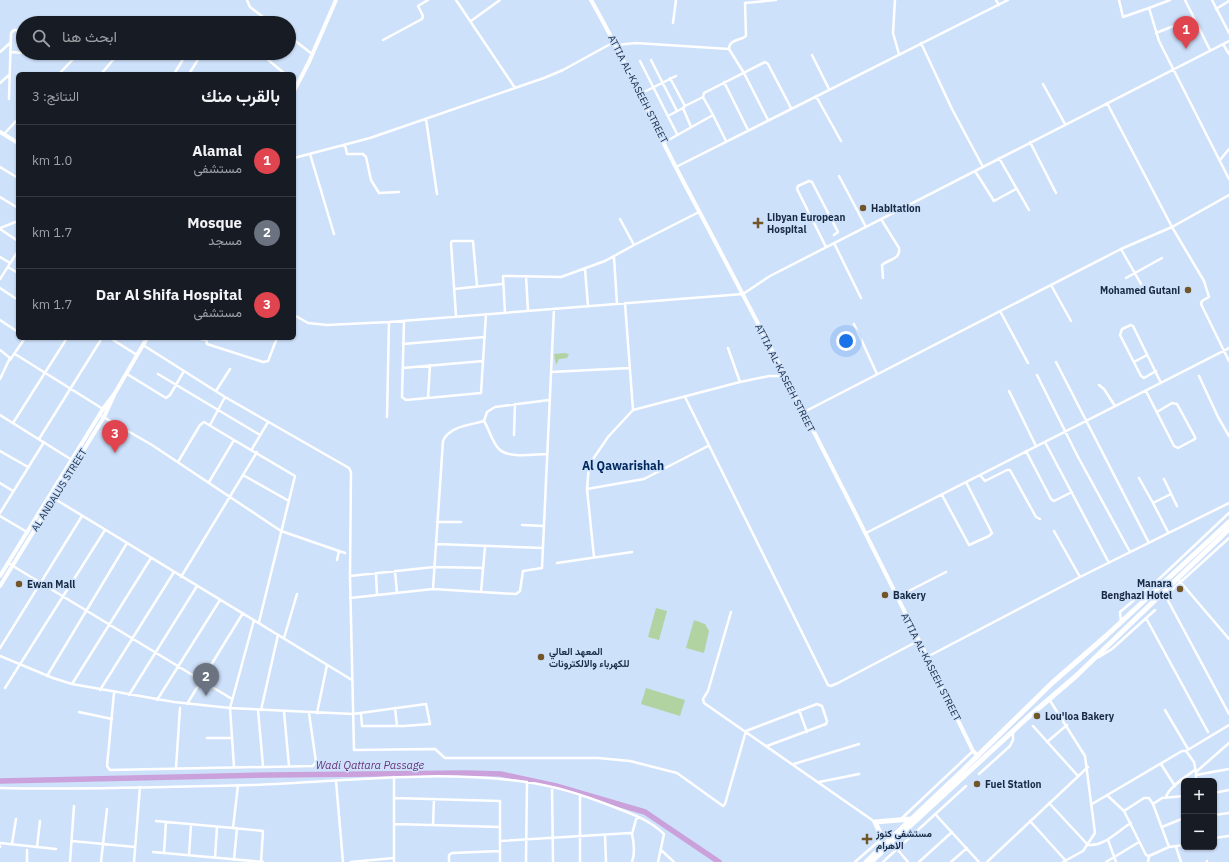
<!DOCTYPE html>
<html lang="ar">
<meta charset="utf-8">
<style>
:root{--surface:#171b24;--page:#242831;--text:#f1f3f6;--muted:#9ea1a6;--line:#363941;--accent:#b8ac99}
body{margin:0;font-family:"IBM Plex Sans",Vazirmatn,sans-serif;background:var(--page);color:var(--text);direction:rtl}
.controls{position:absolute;right:12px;bottom:12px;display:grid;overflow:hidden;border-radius:6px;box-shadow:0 1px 3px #0004}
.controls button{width:36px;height:36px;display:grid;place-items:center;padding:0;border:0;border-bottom:1px solid var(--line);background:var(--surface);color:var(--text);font:20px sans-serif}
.you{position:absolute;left:846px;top:341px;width:14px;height:14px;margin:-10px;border:3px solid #fff;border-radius:50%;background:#1a73e8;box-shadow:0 0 0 6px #1a73e833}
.badge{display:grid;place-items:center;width:26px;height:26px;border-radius:50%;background:var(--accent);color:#fff;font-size:13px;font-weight:700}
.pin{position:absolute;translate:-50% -33px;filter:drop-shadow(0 1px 2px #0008)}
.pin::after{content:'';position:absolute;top:21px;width:14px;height:12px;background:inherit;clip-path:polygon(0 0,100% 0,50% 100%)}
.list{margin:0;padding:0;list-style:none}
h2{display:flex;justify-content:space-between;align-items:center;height:52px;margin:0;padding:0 16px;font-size:17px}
h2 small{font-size:13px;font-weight:400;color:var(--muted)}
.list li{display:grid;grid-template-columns:26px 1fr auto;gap:12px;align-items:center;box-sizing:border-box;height:72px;padding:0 16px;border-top:1px solid var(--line)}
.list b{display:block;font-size:15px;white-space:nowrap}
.list p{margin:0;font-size:13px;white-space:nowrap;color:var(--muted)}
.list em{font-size:13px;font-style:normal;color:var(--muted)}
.icon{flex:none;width:22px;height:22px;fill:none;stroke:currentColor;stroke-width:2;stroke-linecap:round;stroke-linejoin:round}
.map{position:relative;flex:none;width:1229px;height:862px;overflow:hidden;direction:ltr}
.search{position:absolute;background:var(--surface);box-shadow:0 1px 3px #0004;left:16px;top:16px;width:280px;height:44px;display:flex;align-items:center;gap:10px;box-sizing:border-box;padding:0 14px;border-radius:22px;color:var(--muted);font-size:15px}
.panel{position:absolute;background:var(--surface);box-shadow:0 1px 3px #0004;left:16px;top:72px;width:280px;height:268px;border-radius:6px;direction:rtl}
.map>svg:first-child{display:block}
.green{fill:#b1d3a2}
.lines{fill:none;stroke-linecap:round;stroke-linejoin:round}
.river{stroke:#caa1da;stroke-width:5.5}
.street{stroke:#fff;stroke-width:2.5}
.secondary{stroke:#fff;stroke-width:4}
.highway{stroke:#fff;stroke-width:5}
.poi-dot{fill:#725528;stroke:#cee1fb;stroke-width:1.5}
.labels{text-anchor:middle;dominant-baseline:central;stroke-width:3;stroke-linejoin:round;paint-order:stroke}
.street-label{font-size:10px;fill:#192b44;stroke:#cee1fb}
.poi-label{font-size:10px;font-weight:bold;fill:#192b44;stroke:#cee1fb;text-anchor:start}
.water-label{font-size:11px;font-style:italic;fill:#67357a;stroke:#cee1fb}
.quarter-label{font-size:12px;font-weight:bold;fill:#00285c;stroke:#cee1fb}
</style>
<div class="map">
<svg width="1229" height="862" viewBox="0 0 1229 862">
<rect width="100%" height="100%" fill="#cee1fb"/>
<!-- green -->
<path class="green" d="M 564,353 L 569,354 L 567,358 L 559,359 L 556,365 L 554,354 Z
M 656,608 L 667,611 L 659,640 L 648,637 Z
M 694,620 L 705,624 L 709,631 L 704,653 L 686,648 Z
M 646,688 L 685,700 L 680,716 L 641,704 Z"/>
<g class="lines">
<!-- river -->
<path class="river" d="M 0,781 L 270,775 L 467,773 L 501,774 L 556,786 L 645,812 L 719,862"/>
<!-- street -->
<path class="street" d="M 247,0 L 250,7 L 271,23
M 456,0 L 515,88
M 895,0 L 893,33 L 899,54
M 996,0 L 999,5
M 1119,0 L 1123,17 L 1149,8 L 1159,41 L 1229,179
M 1185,0 L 1210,50
M 1212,0 L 1229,33
M 1149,8 L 1170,0
M 1216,9 L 1229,1
M 471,21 L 500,0
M 109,23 L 112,20 L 140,23
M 145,23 L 149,21 L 178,23
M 673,23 L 676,0
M 1156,33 L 1194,18
M 289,36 L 312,54
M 383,40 L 422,19 L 423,16 L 418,6 L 428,0
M 921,43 L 952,109 L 983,167
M 1223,44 L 1229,54
M 616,45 L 636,43 L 729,49
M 0,52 L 10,43
M 10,52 L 49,55
M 260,53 L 285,74
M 812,55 L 829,89
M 651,60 L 677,111
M 640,61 L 677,134
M 59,74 L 79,53
M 101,74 L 119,53
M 174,74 L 187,53
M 189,74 L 202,53
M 670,78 L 685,106 L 683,108 L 691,127
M 724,82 L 748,130
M 0,83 L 9,75
M 1043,84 L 1065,124
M 640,94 L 676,76
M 816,96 L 841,141
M 9,99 L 11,33 L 14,30 L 23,30
M 1107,103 L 1172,227 L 1204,281 L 1209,297 L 1202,301 L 1201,304 L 1229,361
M 685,106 L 703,97
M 713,115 L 703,97 L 704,93 L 765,62 L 768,64 L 791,108
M 668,116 L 683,108
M 426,119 L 437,194
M 768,120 L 744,73 L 729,49 C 729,39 740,41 746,36 L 745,3 L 776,0
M 4,134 L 18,119
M 665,142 L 713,115 L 726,141
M 1030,142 L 1056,193
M 345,145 L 347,154 L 363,154 L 366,157 L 371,180 L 379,193 L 399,192
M 310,154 L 334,234
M 294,158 L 370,138 L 544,78 L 563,70 L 614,42
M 999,158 L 1029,210
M 1220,160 L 1229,149
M 0,167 L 18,178
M 676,167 L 1008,0
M 975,171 L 994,201 L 1016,189
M 839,176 L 866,227
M 0,197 L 18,208
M 620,219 L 634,245 L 699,212
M 881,219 L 899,248 C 901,259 889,259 882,265 L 883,278
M 0,228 L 18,221
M 0,229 L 18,241
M 834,243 L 861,298
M 826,247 L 797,189 L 798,186 L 809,181 L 812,182 L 838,232 L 834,235
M 1121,249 L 1141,284
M 0,257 L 10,263
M 614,257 L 617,304
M 8,267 L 18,273
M 585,269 L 588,306
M 526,276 L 528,311
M 1126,278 L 1162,258
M 0,279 L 18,251
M 1051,285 L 1071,321
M 0,288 L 18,300
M 454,289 L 502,284
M 625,303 L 633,410
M 1000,311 L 1028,363
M 505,313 L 503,276 L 561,277 L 605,261 L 634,245
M 294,315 L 308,323 L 327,325 L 389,322 L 743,294 L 770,276 L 1229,41
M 456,316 L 451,243 L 452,241 L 473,241 L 477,286
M 0,320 L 18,332
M 404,321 L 402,397 L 406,400 L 481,393 L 486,314
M 854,324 L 877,374
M 110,338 L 137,355
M 195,338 L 206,340
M 206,338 L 207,344 L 263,362 L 268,361 L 277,338
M 403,344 L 485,337
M 143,345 L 225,397 L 349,468 L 351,472 L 350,576 L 354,750 L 435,749 L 445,758 L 598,758 L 630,761 L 677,773 L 723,806 L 725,804 L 746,731 L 817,704 L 822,706 L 827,721 L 826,724 L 767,746
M 728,348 L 740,382
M 0,350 L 10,358 L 0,379
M 15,354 L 103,409
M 10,360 L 25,338
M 1056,362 L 1149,543
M 1134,362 L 1147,355
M 403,368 L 483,361
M 1156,371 L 1144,378 L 1141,376 L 1120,335 L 1122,329 L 1131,325 L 1133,326 L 1161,383
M 551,372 L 630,368
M 127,374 L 166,398 L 170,395 L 184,371
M 158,374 L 260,435
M 1037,375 L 1077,455 L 1130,552
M 1199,376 L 1218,417 L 1229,436
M 1099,385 L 1104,389 L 1115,406
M 216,391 L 230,369
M 1009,391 L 1036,446
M 1146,391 L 1174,446 L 1178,448 L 1195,439 L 1195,437 L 1177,404 L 1172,403 L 1157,412
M 685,397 L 828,685 L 831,686 L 838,683 L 918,641
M 428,398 L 430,365
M 804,412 L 1121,249 L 1172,227 L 1229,195
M 0,415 L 72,460
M 100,415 L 152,445 L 281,531 L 339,551 L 337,560
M 387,417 L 389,322
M 13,423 L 67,338
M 210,425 L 225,397
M 514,435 L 515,404
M 39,439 L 102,338
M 1045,442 L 1109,563
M 252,449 L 268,422
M 0,451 L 28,467
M 1026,451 L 1051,499 L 1054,501 L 1072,492
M 547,454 C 534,454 509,459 499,449 C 493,444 489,429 484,421 L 487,412 L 495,407 L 549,400
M 178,462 L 200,425 L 204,422 L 234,440
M 243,475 L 289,501
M 980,475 L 985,481 L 1007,470 L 1010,470 L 1036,517 L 1040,519
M 1139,478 L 1153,503
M 1164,479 L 1177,506
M 209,482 L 234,440 L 295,476 L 259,622
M 0,483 L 13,491
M 587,489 L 644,479 L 708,446
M 942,495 L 969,545 L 989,536 L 992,533 L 966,482
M 50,496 L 352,680
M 0,513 L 44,442
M 0,516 L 27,532
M 437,522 L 461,522
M 522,525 L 544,526
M 1054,531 L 1080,577
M 1168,532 L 1153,503 L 1171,494
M 866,533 L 1229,348
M 436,544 L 543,548
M 339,551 L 345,553
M 594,557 L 587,489 L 589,465 L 608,437 L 633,410 L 740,382 L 769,376 L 784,376
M 8,563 L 232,699
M 557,563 L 632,552
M 395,571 L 397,593
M 376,573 L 377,595
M 350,576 L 434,567 L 483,568
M 181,577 L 257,452
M 1177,578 L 1229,639
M 433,589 L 443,441 C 449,426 471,425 484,421
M 481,592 L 485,547
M 1165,595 L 1229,714
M 897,597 L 946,572
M 350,598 L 433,589 L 516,594 L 520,591 L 523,571 L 542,568 L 554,309
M 1157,599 L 1163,598 L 1229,538
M 731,612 L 708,691 L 703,699 L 704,703 L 875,822
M 1146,618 L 1208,732
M 1121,622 L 1120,612 L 1158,580 L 1229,513
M 284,638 L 297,594
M 0,648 L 82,516
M 0,656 L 53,678 L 72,684 L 174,702 L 230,708 L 353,714 L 426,704 L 430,724 L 404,726 L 362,726 L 361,714
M 927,657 L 1080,577 L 1229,503
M 1099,657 L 1112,649 L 1155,610
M 47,676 L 127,543
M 72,684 L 151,558
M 5,688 L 105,530
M 100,690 L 174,572
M 114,693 L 107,766 L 110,770 L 313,766 L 316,762 L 309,713
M 129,695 L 197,586
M 1049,699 L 1085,756 L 1095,833 L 1083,851 L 1063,862
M 157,700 L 220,600
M 187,704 L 243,613
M 395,708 L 397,726
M 258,710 L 263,766
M 261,710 L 278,635
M 799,710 L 807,732
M 1165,710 L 1188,749
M 79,712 L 112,719
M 284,712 L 289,766
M 317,713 L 327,665
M 1033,726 L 1078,776
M 207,738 L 232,738
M 1047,742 L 1067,725
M 1186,751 L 1229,725
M 794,764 L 859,744
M 1161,764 L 1175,786
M 234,767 L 230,708 L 254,620
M 176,768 L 180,708
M 979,774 L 1010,746 L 1013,740 L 1013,732
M 1196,775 L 1229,769
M 1181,780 L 1184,795
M 336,781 L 343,862
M 1196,781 L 1196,772 L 1229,743
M 819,782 L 859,774
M 552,787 L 553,862
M 0,788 C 84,790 168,787 251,785 C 342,782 435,769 526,782 C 556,786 586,796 614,807 C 632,814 650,820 664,834 L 658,862
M 1214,793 L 1229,790
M 1108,796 L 1124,811 L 1146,855 L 1149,856 L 1169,847 L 1184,845
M 394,798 L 500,801 L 500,862
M 1166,798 C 1166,789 1188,775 1195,770
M 1049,803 L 1088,845 C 1105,846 1116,832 1131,823
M 1092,804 L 1182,751 L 1186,751 L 1194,762 L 1196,772
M 1153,804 L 1162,798 L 1184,796
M 1124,811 L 1144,798 L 1149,798 L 1153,804 L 1169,847
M 935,814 L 979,862
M 1214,815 L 1229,813
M 901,819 L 973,751
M 156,821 L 233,828 L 238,785
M 1030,821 L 1066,861
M 394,824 L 500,827
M 433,825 L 434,799
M 1162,827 L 1184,818
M 233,828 L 263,831 L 261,862
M 632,834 L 637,816
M 605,835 L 606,862
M 1214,838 L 1229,836
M 1108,840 L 1116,862
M 72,841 L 135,847
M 500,841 L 630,833 L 632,834 C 634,843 635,854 632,862
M 0,843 L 56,849
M 892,843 L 908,862
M 12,844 L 16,819
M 0,847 L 0,846
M 37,847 L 40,821
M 1176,847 L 1181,862
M 661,850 L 674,862
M 153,852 L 263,862
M 164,853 L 166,822
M 189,855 L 191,825
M 215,858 L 217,827
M 234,860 L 237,828
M 1207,861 L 1207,862
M 27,862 L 27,850
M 70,862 L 74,806
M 101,862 L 107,809
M 134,862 L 140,787
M 351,862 L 394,858
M 394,862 L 394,777
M 449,862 L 449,855 L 452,853 L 500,851
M 526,862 L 527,782
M 580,862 L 580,796
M 855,862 L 879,841
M 883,862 L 966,786
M 919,862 L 952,832
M 951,862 L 967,848
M 987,862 L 1088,767
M 1106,862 L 1139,842
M 1148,862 L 1149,856"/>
<!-- secondary -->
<path class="secondary" d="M 591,0 C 625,59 651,121 683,181 C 783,369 880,559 973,751 L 978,756
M 294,91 L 309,62 L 336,0
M 0,132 L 18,143
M 0,576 L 103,409 L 115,393 L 147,338
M 0,586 L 104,417 L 115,393"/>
<!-- highway -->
<path class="highway" d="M 879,849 L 881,835 L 875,822 L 911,819
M 866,862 L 960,773 L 1052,683 L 1106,636 L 1229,522
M 871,862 L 1027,718 L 1075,677 L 1229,529"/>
</g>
<!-- markers -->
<g class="poi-dot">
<circle cx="863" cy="208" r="4"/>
<path d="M756 217h4v4h4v4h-4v4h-4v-4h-4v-4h4z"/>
<circle cx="1188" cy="290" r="4"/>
<circle cx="19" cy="584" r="4"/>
<circle cx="1180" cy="589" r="4"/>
<circle cx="885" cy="595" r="4"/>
<circle cx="541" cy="657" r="4"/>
<circle cx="1037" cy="716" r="4"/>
<circle cx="977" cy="784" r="4"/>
<path d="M865 833h4v4h4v4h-4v4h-4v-4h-4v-4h4z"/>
</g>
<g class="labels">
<!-- street labels -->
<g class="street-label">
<text transform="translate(638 89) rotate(63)">ATTIA AL-KASEEH STREET</text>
<text transform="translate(785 378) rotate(63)">ATTIA AL-KASEEH STREET</text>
<text transform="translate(59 490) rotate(-58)">AL ANDALUS STREET</text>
<text transform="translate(931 667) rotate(63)">ATTIA AL-KASEEH STREET</text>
</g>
<!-- poi labels -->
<g class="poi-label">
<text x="871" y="208">Habitation</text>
<text x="767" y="217">Libyan European<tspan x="767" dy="12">Hospital</tspan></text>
<text x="1180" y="290" text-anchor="end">Mohamed Gutani</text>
<text x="1172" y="583" text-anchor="end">Manara<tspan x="1172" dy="12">Benghazi Hotel</tspan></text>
<text x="27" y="584">Ewan Mall</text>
<text x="893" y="595">Bakery</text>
<text x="549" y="651">المعهد العالي<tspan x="549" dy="12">للكهرباء والالكترونات</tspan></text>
<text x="1045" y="716">Lou'loa Bakery</text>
<text x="985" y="784">Fuel Station</text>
<text x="876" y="833">مستشفى كنوز<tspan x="876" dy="12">الاهرام</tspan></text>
</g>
<!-- water labels -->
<g class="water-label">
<text x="370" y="765">Wadi Qattara Passage</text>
</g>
<!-- quarter labels -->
<g class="quarter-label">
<text x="623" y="465">Al Qawarishah</text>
</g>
</g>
</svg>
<div class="controls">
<button>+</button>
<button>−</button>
</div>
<div class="you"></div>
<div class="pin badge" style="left:1186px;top:49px;background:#e0444e">1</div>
<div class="pin badge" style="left:206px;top:696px;background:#6b7280">2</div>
<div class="pin badge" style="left:115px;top:453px;background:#e0444e">3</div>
<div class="search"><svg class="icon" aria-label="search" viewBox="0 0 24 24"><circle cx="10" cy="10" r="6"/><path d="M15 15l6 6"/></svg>ابحث هنا</div>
<section class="panel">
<h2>بالقرب منك<small>النتائج: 3</small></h2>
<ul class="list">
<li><span class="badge" style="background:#e0444e">1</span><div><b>Alamal</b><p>مستشفى</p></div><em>1.0 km</em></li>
<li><span class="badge" style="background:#6b7280">2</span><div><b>Mosque</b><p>مسجد</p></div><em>1.7 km</em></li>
<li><span class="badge" style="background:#e0444e">3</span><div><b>Dar Al Shifa Hospital</b><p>مستشفى</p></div><em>1.7 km</em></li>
</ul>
</section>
</div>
